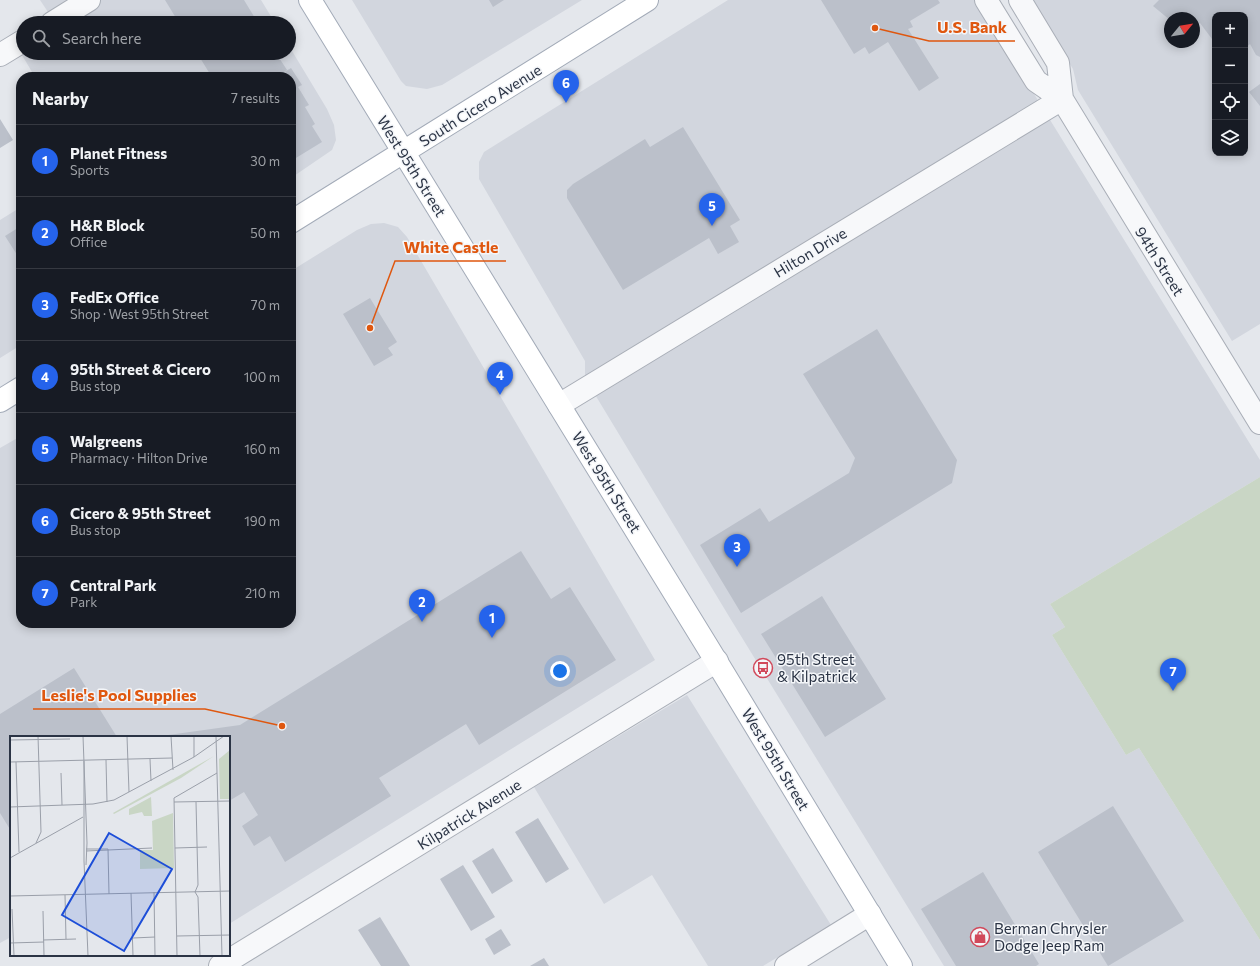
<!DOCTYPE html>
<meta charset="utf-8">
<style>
:root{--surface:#171b24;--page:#242831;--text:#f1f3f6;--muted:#9ea1a6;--line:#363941;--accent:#2563eb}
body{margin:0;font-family:Commissioner,sans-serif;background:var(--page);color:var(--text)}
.controls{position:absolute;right:12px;top:12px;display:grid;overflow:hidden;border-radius:8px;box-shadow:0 2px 10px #0003}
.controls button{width:36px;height:36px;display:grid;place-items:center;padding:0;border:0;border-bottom:1px solid var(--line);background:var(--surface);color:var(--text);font:20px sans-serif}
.compass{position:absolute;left:1164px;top:12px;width:36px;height:36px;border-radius:50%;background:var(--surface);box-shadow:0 2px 10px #0003;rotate:60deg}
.you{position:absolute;left:560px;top:671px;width:14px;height:14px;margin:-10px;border:3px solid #fff;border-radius:50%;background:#1a73e8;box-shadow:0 0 0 6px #1a73e833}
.badge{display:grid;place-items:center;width:26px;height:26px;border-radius:50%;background:var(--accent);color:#fff;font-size:13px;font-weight:700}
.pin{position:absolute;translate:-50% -33px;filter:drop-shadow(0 1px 2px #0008)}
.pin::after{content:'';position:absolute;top:21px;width:14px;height:12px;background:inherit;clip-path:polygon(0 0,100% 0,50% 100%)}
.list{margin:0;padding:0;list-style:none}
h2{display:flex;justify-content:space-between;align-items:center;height:52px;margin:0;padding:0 16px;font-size:17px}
h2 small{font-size:13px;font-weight:400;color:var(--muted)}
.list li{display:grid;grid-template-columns:26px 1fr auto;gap:12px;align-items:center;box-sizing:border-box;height:72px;padding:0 16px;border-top:1px solid var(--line)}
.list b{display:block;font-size:15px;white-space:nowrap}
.list p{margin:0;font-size:13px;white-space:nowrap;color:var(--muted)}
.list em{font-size:13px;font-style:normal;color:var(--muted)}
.icon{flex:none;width:22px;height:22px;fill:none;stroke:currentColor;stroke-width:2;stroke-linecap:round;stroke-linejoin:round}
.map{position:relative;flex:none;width:1260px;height:966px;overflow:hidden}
.search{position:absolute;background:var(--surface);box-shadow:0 2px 10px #0003;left:16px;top:16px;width:280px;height:44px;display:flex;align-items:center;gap:10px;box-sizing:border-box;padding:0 14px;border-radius:22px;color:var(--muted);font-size:15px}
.panel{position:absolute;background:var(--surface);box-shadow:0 2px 10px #0003;left:16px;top:72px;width:280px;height:556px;border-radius:16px}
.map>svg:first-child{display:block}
.built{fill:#d2d6de;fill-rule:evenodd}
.green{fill:#c9d6c5}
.building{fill:#bbc0ca}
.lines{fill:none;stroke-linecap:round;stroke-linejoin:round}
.street-casing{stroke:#a9aeb7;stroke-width:24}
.primary-casing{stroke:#a3abb8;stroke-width:24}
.street{stroke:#f7f8fa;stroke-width:22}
.primary{stroke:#fff;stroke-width:22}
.labels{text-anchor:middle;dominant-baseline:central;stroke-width:3;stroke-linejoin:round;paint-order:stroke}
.street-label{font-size:15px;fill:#2b3445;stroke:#f4f6f9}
.poi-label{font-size:15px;fill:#2b3445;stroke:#f4f6f9;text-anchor:start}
.inset-road{fill:none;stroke:#9a9fa9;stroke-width:1}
.view{fill:#1d4ed8;fill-opacity:0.15;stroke:#1d4ed8;stroke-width:2}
.inset-edge{fill:none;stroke:#2b3445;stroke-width:2}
.leader{fill:none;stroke:#df570f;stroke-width:1.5}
.callout-dot{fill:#df570f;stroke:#f4f6f9;stroke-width:1.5}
.callout-label{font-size:16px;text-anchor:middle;font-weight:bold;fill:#df570f;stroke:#f4f6f9;stroke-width:3;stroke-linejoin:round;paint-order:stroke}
</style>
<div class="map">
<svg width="1260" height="966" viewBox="0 0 1260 966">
<rect width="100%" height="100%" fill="#e4e7ec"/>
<!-- built -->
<path class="built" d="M 40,0 L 261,0 L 275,23 L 52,23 L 54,21 Z
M 352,0 L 582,0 L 442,85 L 427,89 L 406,86 L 401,81 Z
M 728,0 L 976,0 L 1260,460 L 1260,477 L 1050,604 L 1065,627 L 1052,635 L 1126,755 L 1139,748 L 1260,940 L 1260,966 L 944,966 L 733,623 L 585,378 L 585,361 L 479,179 L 479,162 L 484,152 Z
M 1030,0 L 1260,0 L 1260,324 L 1232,341 L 1078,90 L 1073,69 ZM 1215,15 L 1245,15 L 1245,153 L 1215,153 ZM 1170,18 L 1194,18 L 1194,42 L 1170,42 Z
M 16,45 L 23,53 L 289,53 L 289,46 L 327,109 L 334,125 L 336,140 L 332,150 L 291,178 L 291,77 L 35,77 Z
M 21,207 L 21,345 L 0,358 L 0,220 Z
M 384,223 L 398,227 L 407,237 L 655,660 L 229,924 L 229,737 L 11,737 L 11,937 L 0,943 L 0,448 L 21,436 L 21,623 L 291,623 L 291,271 L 357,230 L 371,224 Z
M 687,695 L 831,925 L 763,966 L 708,966 L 652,875 L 604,904 L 534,787 Z"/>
<!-- green -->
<path class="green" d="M 1260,477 L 1260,940 L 1139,748 L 1126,755 L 1052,635 L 1065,627 L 1050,604 Z"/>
<!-- building -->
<path class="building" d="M 165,0 L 244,0 L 258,23 L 179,23 Z
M 489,0 L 504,0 L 493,7 Z
M 821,0 L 938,0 L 940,3 L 910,21 L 913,27 L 908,29 L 939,78 L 919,91 L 888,42 L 869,54 L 865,47 L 854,54 Z
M 1159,0 L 1260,0 L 1260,57 L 1256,55 L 1250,44 L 1245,48 L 1245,15 L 1215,15 L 1215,43 L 1200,23 L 1194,27 L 1194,18 L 1170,18 L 1170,20 L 1153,6 Z
M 197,53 L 276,53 L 287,70 L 275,77 L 205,77 L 210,74 Z
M 291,68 L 302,85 L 298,87 L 309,105 L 305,107 L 315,124 L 312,126 L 322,142 L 291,161 L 291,77 L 276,77 Z
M 1260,84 L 1260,106 L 1249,92 Z
M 0,119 L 13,140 L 0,148 Z
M 683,127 L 740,220 L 730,226 L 739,242 L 718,254 L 709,238 L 623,290 L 567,198 L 567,190 L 573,184 L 645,139 L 650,147 Z
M 21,226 L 21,261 L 5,236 Z
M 370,298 L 397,342 L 388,348 L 393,355 L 374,366 L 343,314 Z
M 877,329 L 957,460 L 952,483 L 741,613 L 700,545 L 760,508 L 769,522 L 849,473 L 855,458 L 803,374 Z
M 521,551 L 551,599 L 570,587 L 616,660 L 479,745 L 466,724 L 379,778 L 391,796 L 285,862 L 270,836 L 254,846 L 242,826 L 258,815 L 244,792 L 229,801 L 229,737 L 154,737 L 240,725 Z
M 822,596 L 886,699 L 825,737 L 761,634 Z
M 74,668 L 117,737 L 11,737 L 11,831 L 0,813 L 0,714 Z
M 1113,806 L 1184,921 L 1108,966 L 1038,852 Z
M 538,818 L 569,869 L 546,883 L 515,832 Z
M 493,848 L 513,881 L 492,894 L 472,861 Z
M 463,865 L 495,917 L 471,931 L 440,879 Z
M 983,872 L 1039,964 L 1036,966 L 956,966 L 921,909 Z
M 380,917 L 410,966 L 381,966 L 358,930 Z
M 501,929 L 511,945 L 494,955 L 485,939 Z
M 544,958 L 549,966 L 530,966 Z"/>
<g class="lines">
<!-- street casing -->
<g class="street-casing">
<path id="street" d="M 986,0 L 1036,81 L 1062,99 L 1260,423
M 1020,0 L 1058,63 L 1062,99
M 52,23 L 89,0
M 0,55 L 23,41
M 559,405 L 1062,99
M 220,966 L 717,661
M 786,966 L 870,914"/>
</g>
<!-- primary casing -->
<g class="primary-casing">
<path id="primary" d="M 310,0 L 707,646 L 901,966
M 291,222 L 647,0
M 0,401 L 21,388"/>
</g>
<!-- street -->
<use href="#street" class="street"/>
<!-- primary -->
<use href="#primary" class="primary"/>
</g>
<!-- icons -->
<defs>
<g id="bus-ring" transform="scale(1)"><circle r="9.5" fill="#f4f6f9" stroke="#d1495b" stroke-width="1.5"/><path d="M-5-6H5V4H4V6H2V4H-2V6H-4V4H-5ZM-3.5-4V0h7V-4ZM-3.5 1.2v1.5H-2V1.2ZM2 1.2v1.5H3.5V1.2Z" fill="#d1495b"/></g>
<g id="shop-ring" transform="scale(1)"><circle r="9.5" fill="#f4f6f9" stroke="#d1495b" stroke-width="1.5"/><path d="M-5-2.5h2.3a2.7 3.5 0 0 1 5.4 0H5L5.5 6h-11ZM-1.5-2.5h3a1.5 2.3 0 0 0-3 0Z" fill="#d1495b"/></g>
</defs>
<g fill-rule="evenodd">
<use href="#bus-ring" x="763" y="668"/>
<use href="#shop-ring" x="980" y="937"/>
</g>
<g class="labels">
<!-- street labels -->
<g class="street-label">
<text transform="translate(480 105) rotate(-32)">South Cicero Avenue</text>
<text transform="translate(412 166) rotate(58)">West 95th Street</text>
<text transform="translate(810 252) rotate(-31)">Hilton Drive</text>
<text transform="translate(1160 261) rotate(58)">94th Street</text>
<text transform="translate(607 482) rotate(58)">West 95th Street</text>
<text transform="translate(776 759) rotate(59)">West 95th Street</text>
<text transform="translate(469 814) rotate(-32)">Kilpatrick Avenue</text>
</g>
<!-- poi labels -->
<g class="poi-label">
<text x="777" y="659">95th Street<tspan x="777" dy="17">&amp; Kilpatrick</tspan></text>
<text x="994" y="928">Berman Chrysler<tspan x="994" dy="17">Dodge Jeep Ram</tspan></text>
</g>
</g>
<!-- overview -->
<g transform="translate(10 736)">
<rect width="220" height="220" fill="#e4e7ec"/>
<path d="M 220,14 L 220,63 L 210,63 L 209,23 ZM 204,20 L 171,42 L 104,78 L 103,77 ZM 141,61 L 142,80 L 134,80 L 132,76 L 119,79 L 119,73 ZM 163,77 L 164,132 L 130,133 L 130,114 L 143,114 L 142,85 Z" fill="#c9d6c5"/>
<path class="inset-road" d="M 73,0 L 77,107 L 76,129M 117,0 L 119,56M 161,0 L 163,34M 184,0 L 184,21M 206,0 L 212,220M 0,4 L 60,3M 140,23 L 141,45M 96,24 L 97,66M 74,25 L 74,125 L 78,220M 0,26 L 162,22M 6,26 L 9,116M 51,37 L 52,69M 164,66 L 220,65M 186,66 L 188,149 L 185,156 L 188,161 L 190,220M 0,71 L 83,68 L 104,64 L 184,21 L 214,0M 26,107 L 31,96 L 28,0M 165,112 L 197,111M 76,113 L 98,113M 98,113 L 99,158M 76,115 L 142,112M 0,122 L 73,81M 144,156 L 145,220M 121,157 L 123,220M 55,159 L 56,203M 0,160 L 220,155M 2,173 L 4,220M 33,175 L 34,220M 167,200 L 220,199M 123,202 L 145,201M 33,204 L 66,203M 0,207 L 34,206M 167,220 L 164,62 L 207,37"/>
<path class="view" d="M 99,97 L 162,133 L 114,215 L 52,179 Z"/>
<rect width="220" height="220" class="inset-edge"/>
</g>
<!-- callouts -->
<path class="leader" d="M875 28L929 41H1015M370 328L395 261H506M282 726L205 709H33"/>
<g class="callout-dot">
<circle cx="875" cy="28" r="4"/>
<circle cx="370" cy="328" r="4"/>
<circle cx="282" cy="726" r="4"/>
</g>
<g class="callout-label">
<text x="972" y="33">U.S. Bank</text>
<text x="451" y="253">White Castle</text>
<text x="119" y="701">Leslie's Pool Supplies</text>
</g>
</svg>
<div class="controls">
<button>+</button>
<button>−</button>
<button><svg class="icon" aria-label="locate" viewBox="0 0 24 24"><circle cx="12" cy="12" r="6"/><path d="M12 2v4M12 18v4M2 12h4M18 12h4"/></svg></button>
<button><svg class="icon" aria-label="layers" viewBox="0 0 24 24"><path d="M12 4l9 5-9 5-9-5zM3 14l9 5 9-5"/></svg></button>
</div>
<svg class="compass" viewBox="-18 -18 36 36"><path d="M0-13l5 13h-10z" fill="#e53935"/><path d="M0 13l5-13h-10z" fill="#9ea1a6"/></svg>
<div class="you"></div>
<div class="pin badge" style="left:492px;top:638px">1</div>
<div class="pin badge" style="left:422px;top:622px">2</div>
<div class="pin badge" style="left:737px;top:567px">3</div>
<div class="pin badge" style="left:500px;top:395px">4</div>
<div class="pin badge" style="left:712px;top:226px">5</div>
<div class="pin badge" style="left:566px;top:103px">6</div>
<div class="pin badge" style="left:1173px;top:691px">7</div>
<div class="search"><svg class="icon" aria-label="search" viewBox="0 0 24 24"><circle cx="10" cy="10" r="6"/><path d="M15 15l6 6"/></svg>Search here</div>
<section class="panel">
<h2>Nearby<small>7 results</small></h2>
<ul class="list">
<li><span class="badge">1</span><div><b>Planet Fitness</b><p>Sports</p></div><em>30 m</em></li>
<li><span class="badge">2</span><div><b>H&amp;R Block</b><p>Office</p></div><em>50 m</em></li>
<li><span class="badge">3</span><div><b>FedEx Office</b><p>Shop · West 95th Street</p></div><em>70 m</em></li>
<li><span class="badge">4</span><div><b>95th Street &amp; Cicero</b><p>Bus stop</p></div><em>100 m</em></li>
<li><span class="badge">5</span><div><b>Walgreens</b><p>Pharmacy · Hilton Drive</p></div><em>160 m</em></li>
<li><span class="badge">6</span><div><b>Cicero &amp; 95th Street</b><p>Bus stop</p></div><em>190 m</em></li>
<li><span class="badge">7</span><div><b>Central Park</b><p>Park</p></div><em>210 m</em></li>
</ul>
</section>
</div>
